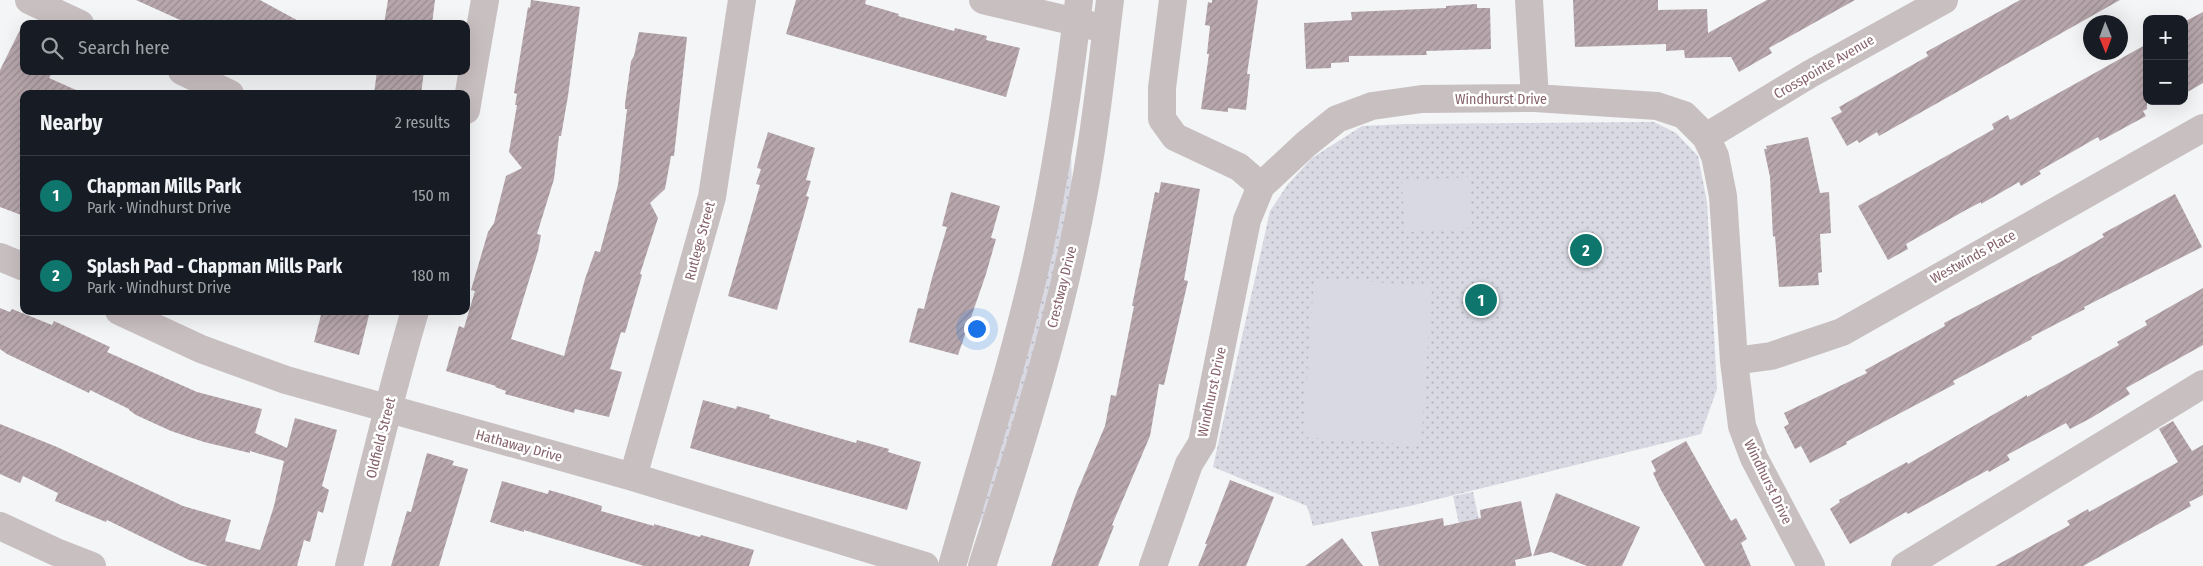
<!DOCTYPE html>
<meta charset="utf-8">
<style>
:root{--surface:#171b24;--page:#20242c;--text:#f1f3f6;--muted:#9ea1a6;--line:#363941;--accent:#0f766e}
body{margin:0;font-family:"Fira Sans Condensed",sans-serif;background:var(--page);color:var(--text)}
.controls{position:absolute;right:15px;top:15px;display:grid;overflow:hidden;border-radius:10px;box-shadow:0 5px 20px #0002}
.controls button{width:45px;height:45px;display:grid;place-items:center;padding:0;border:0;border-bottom:1px solid var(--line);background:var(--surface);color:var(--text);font:25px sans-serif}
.compass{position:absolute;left:2083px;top:15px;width:45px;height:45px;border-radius:50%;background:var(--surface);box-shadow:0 5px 20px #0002;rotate:179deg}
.you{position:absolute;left:976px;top:328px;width:18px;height:18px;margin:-12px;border:4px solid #fff;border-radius:50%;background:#1a73e8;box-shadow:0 0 0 8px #1a73e833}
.badge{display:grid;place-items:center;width:32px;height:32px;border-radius:50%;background:var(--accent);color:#fff;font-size:16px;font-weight:700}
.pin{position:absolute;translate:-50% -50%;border:2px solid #fff;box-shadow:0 1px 5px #0006}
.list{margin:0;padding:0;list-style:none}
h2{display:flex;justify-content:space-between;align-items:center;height:65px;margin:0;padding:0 20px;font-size:21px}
h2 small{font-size:16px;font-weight:400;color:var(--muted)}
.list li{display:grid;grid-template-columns:32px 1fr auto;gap:15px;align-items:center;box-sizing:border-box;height:80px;padding:0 20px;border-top:1px solid var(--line)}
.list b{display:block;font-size:19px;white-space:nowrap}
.list p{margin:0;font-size:16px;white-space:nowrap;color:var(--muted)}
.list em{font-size:16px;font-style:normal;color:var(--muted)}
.icon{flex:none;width:28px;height:28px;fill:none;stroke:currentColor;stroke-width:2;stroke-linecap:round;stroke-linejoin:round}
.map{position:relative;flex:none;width:2203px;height:566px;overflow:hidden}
.search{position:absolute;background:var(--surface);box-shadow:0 5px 20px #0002;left:20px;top:20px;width:450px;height:55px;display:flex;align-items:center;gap:12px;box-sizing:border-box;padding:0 18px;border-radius:10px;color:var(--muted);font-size:19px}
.panel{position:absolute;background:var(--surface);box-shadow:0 5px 20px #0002;left:20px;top:90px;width:450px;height:225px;border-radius:10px}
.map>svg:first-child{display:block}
.grass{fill:url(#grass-dots)}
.pitch{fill:#d8d9e3}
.building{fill:url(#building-hatch)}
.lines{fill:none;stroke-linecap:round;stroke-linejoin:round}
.minor{stroke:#c8bfc1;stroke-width:28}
.tertiary{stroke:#c8bfc1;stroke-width:28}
.labels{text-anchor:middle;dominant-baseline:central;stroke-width:5;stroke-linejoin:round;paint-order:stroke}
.street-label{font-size:14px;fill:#86636c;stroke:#fff}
</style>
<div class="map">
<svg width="2203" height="566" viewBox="0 0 2203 566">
<defs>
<pattern id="grass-dots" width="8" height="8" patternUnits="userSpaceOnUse" patternTransform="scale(1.25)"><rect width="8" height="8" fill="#d8d9e3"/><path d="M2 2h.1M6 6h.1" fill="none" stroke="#b5b4bc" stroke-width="1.8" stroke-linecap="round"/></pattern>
<pattern id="building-hatch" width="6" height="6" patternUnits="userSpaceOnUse" patternTransform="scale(1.25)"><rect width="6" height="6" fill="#b7a7ac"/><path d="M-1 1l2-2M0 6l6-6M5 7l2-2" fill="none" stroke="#9a8c90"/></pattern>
</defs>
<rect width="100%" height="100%" fill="#f3f5f6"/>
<!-- grass -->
<path class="grass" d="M 1654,122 L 1676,133 L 1698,156 L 1707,202 L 1717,389 L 1701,434 L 1410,506 L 1313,526 L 1307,506 L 1213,467 L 1270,211 L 1288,184 L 1312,158 L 1362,126 L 1406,124 Z
M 1071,150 L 1072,194 L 1070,211 L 1001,475 L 987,511 L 975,531 Z
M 1473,492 L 1489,566 L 1468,566 L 1453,496 Z"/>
<!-- pitch -->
<path class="pitch" d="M 1469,177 L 1472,228 L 1405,232 L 1402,181 Z
M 1314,278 L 1432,286 L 1421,445 L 1303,437 Z"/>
<!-- building -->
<path class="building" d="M 136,0 L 260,0 L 304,24 L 189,24 Z
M 388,0 L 435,0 L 432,24 L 384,24 Z
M 531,0 L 580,7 L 568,96 L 561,136 L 559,136 L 554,179 L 537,234 L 541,235 L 538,251 L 511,339 L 564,356 L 585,279 L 595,251 L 600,252 L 618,185 L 627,109 L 625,109 L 625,104 L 631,61 L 634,56 L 639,32 L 687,37 L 674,156 L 671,156 L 665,189 L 650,203 L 658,218 L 640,274 L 642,275 L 625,333 L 621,332 L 610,369 L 622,372 L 609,417 L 575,409 L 574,413 L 505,394 L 506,391 L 495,387 L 496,386 L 446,371 L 459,326 L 464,328 L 475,291 L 471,290 L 488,232 L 494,223 L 506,176 L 522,168 L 509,152 L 517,105 L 515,105 L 517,94 L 514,93 L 528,7 L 530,8 Z
M 796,0 L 866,0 L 865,4 L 899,14 L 898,16 L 954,31 L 955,28 L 987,36 L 986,40 L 1020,48 L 1006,97 L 786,34 Z
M 1212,0 L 1258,0 L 1247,74 L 1250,74 L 1246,110 L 1228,108 L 1228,112 L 1201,109 L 1209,54 L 1207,54 L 1210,26 L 1205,25 L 1208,2 L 1212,3 Z
M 1573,0 L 1658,0 L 1658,10 L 1707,9 L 1708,33 L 1767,0 L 1855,0 L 1769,48 L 1772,53 L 1739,72 L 1731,57 L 1685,58 L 1684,50 L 1666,51 L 1666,44 L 1575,47 Z
M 2020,0 L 2120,0 L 1879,136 L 1877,132 L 1859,143 L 1857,140 L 1847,146 L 1831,118 L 1842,112 L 1839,107 L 1928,56 L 1926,52 Z
M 1477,4 L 1477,8 L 1490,8 L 1491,49 L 1426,51 L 1427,55 L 1349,56 L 1349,62 L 1331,63 L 1331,68 L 1306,69 L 1304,23 L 1352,20 L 1351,12 L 1446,8 L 1446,6 Z
M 2203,12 L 2203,83 L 2184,94 L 2184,22 Z
M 24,22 L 24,71 L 53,71 L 49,78 L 85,94 L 24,94 L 24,216 L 0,207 L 0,70 Z
M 2147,44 L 2147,109 L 2143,111 L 2146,116 L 2100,141 L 2098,137 L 2039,171 L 2041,174 L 2021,186 L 2019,182 L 1981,204 L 1981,202 L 1964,211 L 1906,244 L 1908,249 L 1888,260 L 1858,206 L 1994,129 L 1992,124 L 2008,115 L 2010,120 Z
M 377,71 L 424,71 L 421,94 L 374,94 Z
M 768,132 L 815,148 L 806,180 L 811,181 L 806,196 L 809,197 L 777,310 L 728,296 L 760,185 L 756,184 L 761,169 L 757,168 Z
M 1808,137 L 1820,193 L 1829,192 L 1831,233 L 1820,234 L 1822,272 L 1818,273 L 1819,285 L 1779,287 L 1775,236 L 1773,237 L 1770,177 L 1764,149 L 1767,149 L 1766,146 Z
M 1161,182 L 1200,189 L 1184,280 L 1188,281 L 1164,385 L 1159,384 L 1150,436 L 1112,525 L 1114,526 L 1098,566 L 1051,566 L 1076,494 L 1105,426 L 1111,395 L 1116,396 L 1134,306 L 1132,306 L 1155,192 L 1159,193 Z
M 951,192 L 1000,206 L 991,238 L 996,239 L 986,274 L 958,355 L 909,342 L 918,308 L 924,309 L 932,278 L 947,227 L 942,226 Z
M 2175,194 L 2202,247 L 2084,307 L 2085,309 L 2031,337 L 2032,339 L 1953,381 L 1955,384 L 1846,442 L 1847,444 L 1810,463 L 1801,446 L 1795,449 L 1784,427 L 1789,424 L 1784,413 L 1867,373 L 1865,370 L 1945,326 L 1944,323 L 2064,260 L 2104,237 L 2102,234 Z
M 2203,288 L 2203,345 L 2126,388 L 2130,394 L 2091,418 L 2070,429 L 2066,423 L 2007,455 L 2010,460 L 1989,472 L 1988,470 L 1908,514 L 1906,512 L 1850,544 L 1830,509 L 1840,502 L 1839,500 L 1907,462 L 1908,464 L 2027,395 L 2027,397 L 2119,345 L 2117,342 L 2147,325 L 2145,321 Z
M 0,308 L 10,312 L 12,309 L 52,325 L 54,321 L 110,347 L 107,352 L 197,392 L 262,409 L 255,433 L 287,448 L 295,418 L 337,430 L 322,486 L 329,490 L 323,513 L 318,511 L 310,542 L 304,540 L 297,566 L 208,566 L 189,560 L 107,520 L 106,522 L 55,501 L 58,493 L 23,476 L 20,483 L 0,474 L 0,424 L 57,447 L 183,506 L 231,520 L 225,541 L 260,550 L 274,506 L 284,461 L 250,451 L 250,453 L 204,442 L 171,431 L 136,415 L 129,410 L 129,409 L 90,390 L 89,393 L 7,354 L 0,349 Z
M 322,311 L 370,311 L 359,355 L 314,342 Z
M 703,400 L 736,409 L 737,406 L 770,415 L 769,418 L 800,427 L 856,443 L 857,440 L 889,449 L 888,452 L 921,462 L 907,510 L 690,448 Z
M 2173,421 L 2192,451 L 2203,445 L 2203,495 L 2189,502 L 2191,506 L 2083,566 L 1995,566 L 2070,525 L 2067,521 L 2088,509 L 2089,512 L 2178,462 L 2159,429 Z
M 1686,441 L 1731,521 L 1736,518 L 1747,539 L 1741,543 L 1751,566 L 1705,566 L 1661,490 L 1653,473 L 1656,471 L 1651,461 Z
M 427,453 L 454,461 L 452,465 L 468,469 L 439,566 L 391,566 L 407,511 L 411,512 Z
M 1230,480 L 1274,497 L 1246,566 L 1198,566 L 1207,544 L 1205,544 Z
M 502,481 L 548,494 L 549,490 L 573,497 L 602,506 L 601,511 L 654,526 L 654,524 L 700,537 L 701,535 L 754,550 L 749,566 L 644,566 L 524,530 L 524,532 L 490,522 Z
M 1556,493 L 1640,527 L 1622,566 L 1587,566 L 1551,552 L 1533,556 Z
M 1521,501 L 1532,556 L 1515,560 L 1516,566 L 1379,566 L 1371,532 L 1443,518 L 1444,526 L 1481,518 L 1480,510 Z
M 1342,538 L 1363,566 L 1305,566 Z"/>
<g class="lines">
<!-- minor -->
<path class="minor" d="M 29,0 L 80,24
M 983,0 L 1106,29
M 1173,0 L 1162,88 L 1162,119 L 1175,137 L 1239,167 L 1261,186
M 1529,0 L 1535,98
M 182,71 L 230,94
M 466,110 L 485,0
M 1706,137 L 1810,74 L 1944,0
M 0,257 L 24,267
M 119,311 L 201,349 L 286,380 L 633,477 L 925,566
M 1734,361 L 1771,356 L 1842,332 L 2203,128
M 633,477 L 712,197 L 742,0
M 0,526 L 56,552 L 92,566
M 349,566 C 370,481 390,395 415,311
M 1153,566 L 1189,464 L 1202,443 L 1247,220 L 1261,186 L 1306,144 L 1337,119 L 1372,106 L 1422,99 L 1535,98 L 1657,106 L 1684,115 L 1706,137 L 1715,156 L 1723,196 L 1734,361 L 1742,426 L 1754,458 L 1811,566
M 1905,566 L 2203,384"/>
<!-- tertiary -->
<path class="tertiary" d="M 952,566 C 981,464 1014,362 1037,259 C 1056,173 1069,87 1079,0
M 982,566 C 1022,443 1061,318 1084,191 C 1096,128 1102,64 1110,0"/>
</g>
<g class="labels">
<!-- street labels -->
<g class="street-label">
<text transform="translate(1824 67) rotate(-30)">Crosspointe Avenue</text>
<text x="1501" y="99">Windhurst Drive</text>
<text transform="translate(700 241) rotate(-75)">Rutlege Street</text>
<text transform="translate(1973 257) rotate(-29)">Westwinds Place</text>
<text transform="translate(1062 287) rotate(-76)">Crestway Drive</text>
<text transform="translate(1212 392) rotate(-78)">Windhurst Drive</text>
<text transform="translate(381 438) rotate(-76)">Oldfield Street</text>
<text transform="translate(519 446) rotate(15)">Hathaway Drive</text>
<text transform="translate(1768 482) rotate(64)">Windhurst Drive</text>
</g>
</g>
</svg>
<div class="controls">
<button>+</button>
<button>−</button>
</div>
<svg class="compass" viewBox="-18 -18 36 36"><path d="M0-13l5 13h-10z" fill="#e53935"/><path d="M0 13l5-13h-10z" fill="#9ea1a6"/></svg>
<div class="you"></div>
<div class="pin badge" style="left:1481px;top:300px">1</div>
<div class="pin badge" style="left:1586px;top:250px">2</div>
<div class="search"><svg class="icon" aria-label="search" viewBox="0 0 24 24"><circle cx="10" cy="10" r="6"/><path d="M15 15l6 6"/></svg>Search here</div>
<section class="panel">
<h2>Nearby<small>2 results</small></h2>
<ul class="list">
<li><span class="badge">1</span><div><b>Chapman Mills Park</b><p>Park · Windhurst Drive</p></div><em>150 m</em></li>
<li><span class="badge">2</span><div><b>Splash Pad - Chapman Mills Park</b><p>Park · Windhurst Drive</p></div><em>180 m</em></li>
</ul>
</section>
</div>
